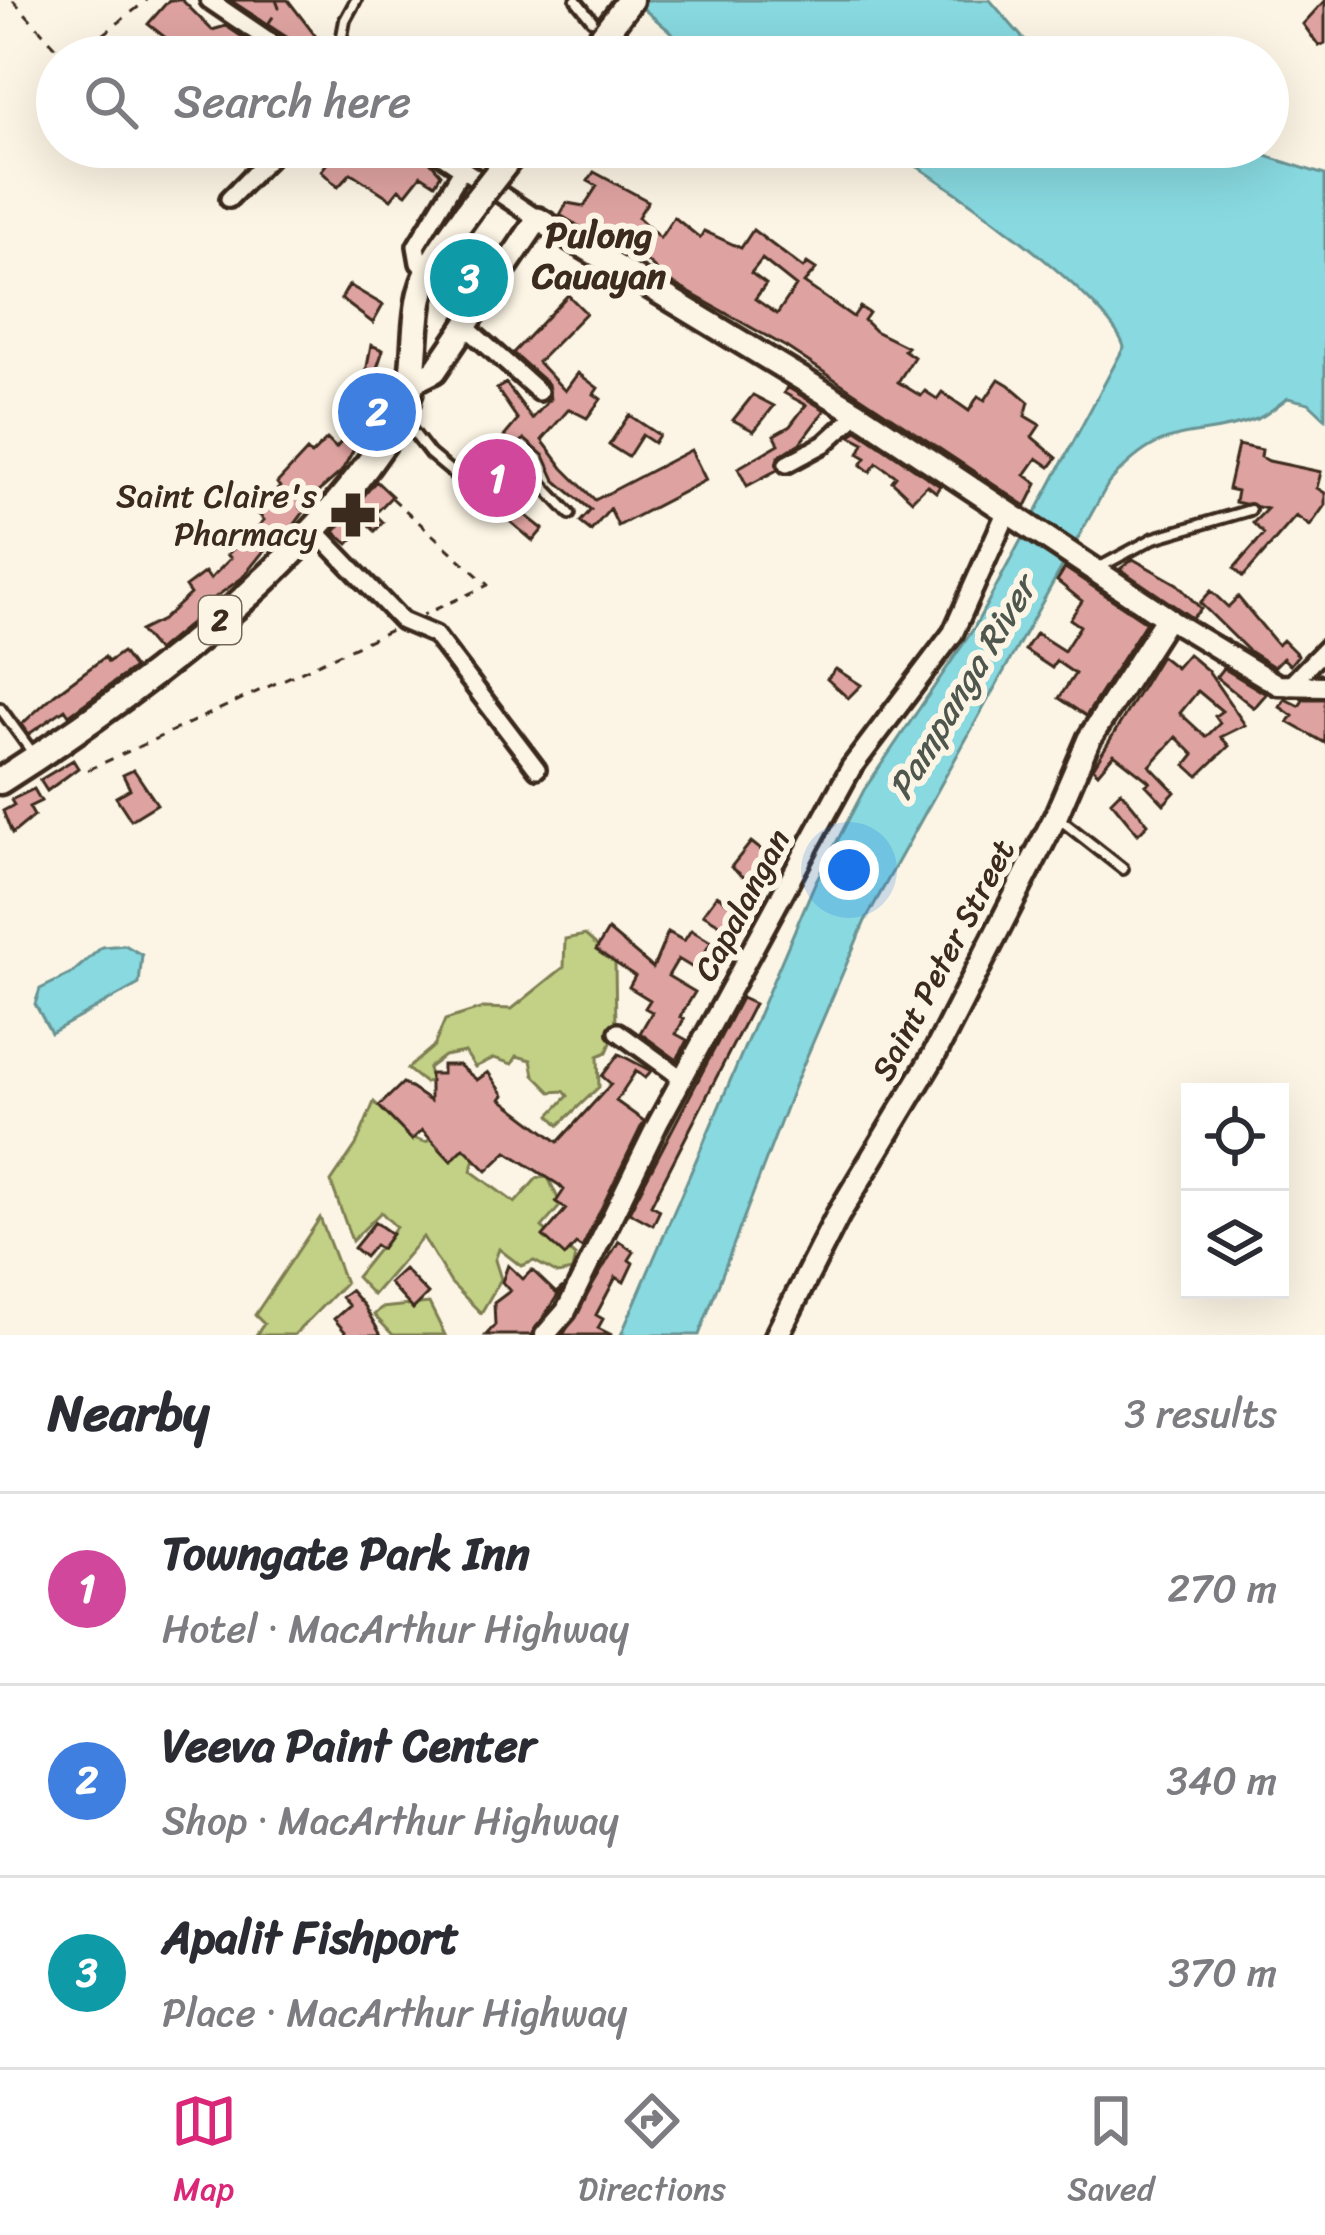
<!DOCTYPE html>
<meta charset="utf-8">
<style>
:root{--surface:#fff;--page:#f2f2f3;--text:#2b2b33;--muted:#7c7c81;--line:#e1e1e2;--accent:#db2777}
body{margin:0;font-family:Sriracha,sans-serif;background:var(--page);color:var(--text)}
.controls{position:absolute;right:36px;bottom:36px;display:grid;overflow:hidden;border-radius:0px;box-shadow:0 12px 48px #0002}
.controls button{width:108px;height:108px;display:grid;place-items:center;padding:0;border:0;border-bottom:3px solid var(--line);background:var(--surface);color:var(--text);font:60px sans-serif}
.you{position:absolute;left:849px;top:870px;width:42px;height:42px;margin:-30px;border:9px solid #fff;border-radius:50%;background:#1a73e8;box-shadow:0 0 0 18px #1a73e833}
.badge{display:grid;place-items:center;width:78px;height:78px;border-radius:50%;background:var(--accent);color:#fff;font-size:39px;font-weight:700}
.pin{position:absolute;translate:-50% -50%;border:6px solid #fff;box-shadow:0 3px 12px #0006}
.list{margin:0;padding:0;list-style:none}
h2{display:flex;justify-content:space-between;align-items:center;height:156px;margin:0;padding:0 48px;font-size:51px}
h2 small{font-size:39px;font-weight:400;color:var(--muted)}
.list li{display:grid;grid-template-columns:78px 1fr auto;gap:36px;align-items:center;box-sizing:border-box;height:192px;padding:0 48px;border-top:3px solid var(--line)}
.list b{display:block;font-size:45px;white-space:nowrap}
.list p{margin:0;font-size:39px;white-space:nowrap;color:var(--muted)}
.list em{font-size:39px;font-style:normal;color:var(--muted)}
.icon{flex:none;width:66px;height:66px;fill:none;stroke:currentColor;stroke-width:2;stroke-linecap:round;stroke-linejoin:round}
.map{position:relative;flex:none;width:1325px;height:1335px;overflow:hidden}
.search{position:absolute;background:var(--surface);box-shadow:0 12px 48px #0002;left:36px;right:36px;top:36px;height:132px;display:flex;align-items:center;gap:30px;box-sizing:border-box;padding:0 42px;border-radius:66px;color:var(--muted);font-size:45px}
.sheet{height:732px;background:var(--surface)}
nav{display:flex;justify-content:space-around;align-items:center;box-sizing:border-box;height:168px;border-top:3px solid var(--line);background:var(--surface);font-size:33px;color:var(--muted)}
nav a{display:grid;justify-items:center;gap:6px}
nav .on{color:var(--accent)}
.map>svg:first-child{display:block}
.green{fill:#c2d185;stroke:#7e7e52;stroke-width:3}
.water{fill:#88d9e0;stroke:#699392;stroke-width:3}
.building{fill:#dea3a1;stroke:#3b2a1e;stroke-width:3;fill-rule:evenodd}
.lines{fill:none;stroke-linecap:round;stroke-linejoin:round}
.service-casing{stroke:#3b2a1e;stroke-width:16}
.minor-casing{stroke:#3b2a1e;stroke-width:24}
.tertiary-casing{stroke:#3b2a1e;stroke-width:27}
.secondary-casing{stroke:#3b2a1e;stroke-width:30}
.trunk-casing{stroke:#3b2a1e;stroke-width:33}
.path{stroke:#3b2a1e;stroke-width:3;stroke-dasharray:9 9;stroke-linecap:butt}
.service{stroke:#fcf5e5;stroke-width:8}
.minor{stroke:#fcf5e5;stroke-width:15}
.tertiary{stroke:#fcf5e5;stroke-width:18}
.secondary{stroke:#fcf5e5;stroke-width:21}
.trunk{stroke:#fcf5e5;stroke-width:24}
.trunk-bridge-casing{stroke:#3b2a1e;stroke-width:33;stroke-linecap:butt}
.trunk-bridge{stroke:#fcf5e5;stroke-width:24}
.labels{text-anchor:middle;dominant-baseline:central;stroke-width:12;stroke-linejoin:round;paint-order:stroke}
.shield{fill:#fcf5e5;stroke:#75675a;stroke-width:3}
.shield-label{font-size:30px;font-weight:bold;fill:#3b2a1e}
.poi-label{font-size:33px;fill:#3b2a1e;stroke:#fcf5e5;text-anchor:end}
.street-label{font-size:33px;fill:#3b2a1e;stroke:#fcf5e5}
.neighbourhood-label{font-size:36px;font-weight:bold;fill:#3b2a1e;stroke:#fcf5e5}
.water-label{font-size:36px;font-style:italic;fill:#4e564e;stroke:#fcf5e5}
</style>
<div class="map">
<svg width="1325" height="1335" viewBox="0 0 1325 1335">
<rect width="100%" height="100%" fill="#fcf5e5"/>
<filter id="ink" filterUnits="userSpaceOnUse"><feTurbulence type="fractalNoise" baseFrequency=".00833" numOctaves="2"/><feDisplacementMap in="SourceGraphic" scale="24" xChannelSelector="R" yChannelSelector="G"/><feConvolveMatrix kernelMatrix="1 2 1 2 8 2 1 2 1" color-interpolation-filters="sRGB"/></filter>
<g filter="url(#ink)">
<!-- green -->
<path class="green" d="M 585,935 L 615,961 L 616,1031 L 607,1052 L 598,1056 L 599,1087 L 559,1125 L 550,1115 L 568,1096 L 564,1091 L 551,1092 L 534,1075 L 531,1060 L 517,1056 L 512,1064 L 494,1058 L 475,1067 L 465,1052 L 444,1056 L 428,1068 L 431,1080 L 425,1083 L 407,1069 L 434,1046 L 445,1020 L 483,1008 L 512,1009 L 564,967 L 565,939 Z
M 374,1102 L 410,1137 L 426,1142 L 433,1137 L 456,1150 L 468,1150 L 475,1159 L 471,1171 L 515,1203 L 537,1178 L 548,1177 L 561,1205 L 542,1227 L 575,1256 L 572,1271 L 558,1274 L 534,1261 L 521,1266 L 499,1249 L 495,1260 L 501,1279 L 481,1313 L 451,1283 L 423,1237 L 373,1295 L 356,1277 L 396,1227 L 381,1212 L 352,1241 L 331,1182 L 356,1145 Z
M 320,1218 L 345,1283 L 294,1335 L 256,1335 L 264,1324 L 255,1315 Z
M 429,1303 L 445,1335 L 393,1335 L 374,1315 L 381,1308 Z"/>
<!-- water -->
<path class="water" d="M 633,0 L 990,0 L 1039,57 L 700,57 Z
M 882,147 L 1238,147 L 1325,175 L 1325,418 L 1309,403 L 1288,398 C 1277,405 1269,414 1257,419 C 1187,444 1166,418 1108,484 L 865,921 L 795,1084 L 699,1335 L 621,1335 L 815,883 L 864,790 L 974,628 L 1124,347 C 1112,300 930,168 882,147 Z
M 125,945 L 142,955 L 139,984 L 51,1033 L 35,1004 L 40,989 L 71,974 L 102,947 Z"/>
<!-- building -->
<path class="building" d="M 169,0 L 182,0 L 212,30 L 226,26 L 272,57 L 190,57 L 148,24 Z
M 230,0 L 288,0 L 321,43 L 311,53 Z
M 1325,0 L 1325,43 L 1319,46 L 1303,24 Z
M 311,147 L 417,147 L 441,174 L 435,184 L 421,175 L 406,194 L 399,189 L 391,199 L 351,173 L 338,187 L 321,171 L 328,162 Z
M 594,172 L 648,201 L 638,217 L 660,238 L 674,217 L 700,238 L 704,231 L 741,248 L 753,230 L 803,268 L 807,263 L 816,269 L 804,283 L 853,317 L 860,307 L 869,313 L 864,320 L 875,331 L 907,347 L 904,350 L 914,357 L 898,382 L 921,396 L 925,391 L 937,399 L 942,392 L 969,411 L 978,396 L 985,400 L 999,379 L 1009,385 L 1029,402 L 1025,416 L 1040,425 L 1032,437 L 1057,458 L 1050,467 L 1037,458 L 1025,475 L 1037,484 L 1026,506 L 786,347 L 667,280 L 638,253 L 634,259 L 560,215 L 567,203 L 584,206 L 597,186 L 588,181 ZM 762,259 L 796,286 L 777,314 L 755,299 L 766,284 L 751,273 Z
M 474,254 L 489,264 L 464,301 L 450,291 Z
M 349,285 L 383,305 L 373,323 L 341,299 Z
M 568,295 L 586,313 L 538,362 L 565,391 L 578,373 L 598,388 L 594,394 L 601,399 L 587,418 L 569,409 L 542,440 L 563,468 L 595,500 L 691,450 L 706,480 L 618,526 L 610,509 L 591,531 L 580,522 L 591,510 L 555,480 L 544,456 L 524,439 L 485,486 L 470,477 L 518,420 L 497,389 L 506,383 L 532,419 L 550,399 L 548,384 L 513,353 Z
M 371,345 L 383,350 L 376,371 L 389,379 L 383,390 L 364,383 Z
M 389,384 L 393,388 L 380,408 L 384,412 L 366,428 L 341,472 L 300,508 L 304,512 L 292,528 L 285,535 L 281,530 L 242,578 L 199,609 L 191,623 L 157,651 L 140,631 L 162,620 L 190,594 L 185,587 L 205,572 L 210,579 L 231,558 L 227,555 L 239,543 L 235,539 L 244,529 L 250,535 L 264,520 L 249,504 L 258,495 L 264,502 L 280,487 L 277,483 L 307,451 L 311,455 L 327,439 L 336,448 Z
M 787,387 L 825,410 L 800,443 L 778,457 L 777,470 L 747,486 L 738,468 L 779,444 L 774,435 L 790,426 L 806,405 L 784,393 Z
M 753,395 L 774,406 L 754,431 L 733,420 Z
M 629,415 L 659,435 L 654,443 L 642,435 L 628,457 L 609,445 Z
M 857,430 L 940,486 L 936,492 L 927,485 L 912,500 L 892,481 L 896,476 L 877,463 L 870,472 L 861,465 L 866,458 L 859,454 L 864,443 L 851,436 Z
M 1238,445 L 1262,450 L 1261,457 L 1269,461 L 1321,472 L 1317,488 L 1325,493 L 1325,505 L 1310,526 L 1296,516 L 1243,577 L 1234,568 L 1264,534 L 1253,523 L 1267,509 L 1235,502 L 1237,491 L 1228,489 Z
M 376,481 L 392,496 L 375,514 L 383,522 L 375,531 L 367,523 L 348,544 L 334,532 Z
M 500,495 L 543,529 L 533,541 L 488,503 Z
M 1133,559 L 1177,584 L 1201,609 L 1192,618 L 1120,569 Z
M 1065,568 L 1146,622 L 1086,716 L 1059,698 L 1075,674 L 1056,661 L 1052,668 L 1025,650 L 1036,633 L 1064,651 L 1080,626 L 1070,619 L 1082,601 L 1057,581 Z
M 1211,591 L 1228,607 L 1238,597 L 1278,645 L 1283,640 L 1298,655 L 1290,665 L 1283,658 L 1274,667 L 1249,651 L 1200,603 Z
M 122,652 L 134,668 L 69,715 L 65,709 L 29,734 L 22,724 L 55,694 L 105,657 L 108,662 Z
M 1188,654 L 1207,670 L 1245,725 L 1221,737 L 1229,746 L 1198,776 L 1186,765 L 1194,755 L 1176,737 L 1150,766 L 1175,792 L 1164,804 L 1146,785 L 1150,782 L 1114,754 L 1098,773 L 1093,768 L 1161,656 L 1176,668 ZM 1198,691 L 1222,711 L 1215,716 L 1220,723 L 1206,737 L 1180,713 Z
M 1223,668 L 1266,694 L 1254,708 L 1216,677 Z
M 836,669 L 861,685 L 848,698 L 827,679 Z
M 1285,699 L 1299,706 L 1304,699 L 1325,699 L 1325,743 L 1288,722 L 1293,716 L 1280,707 Z
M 73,760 L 78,768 L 47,791 L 40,780 Z
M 134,770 L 157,804 L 131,820 L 116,797 L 130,789 L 123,775 Z
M 34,789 L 41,801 L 29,807 L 34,816 L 12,834 L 3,811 L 14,805 L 11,800 Z
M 1121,791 L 1148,824 L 1138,834 L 1111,801 Z
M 751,842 L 770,857 L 750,882 L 731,867 Z
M 717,895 L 739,911 L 728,929 L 703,914 Z
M 608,930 L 653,968 L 668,932 L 684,941 L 691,930 L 711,942 L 704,954 L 712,959 L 703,974 L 678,959 L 668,976 L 695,992 L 680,1017 L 684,1019 L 676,1034 L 687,1040 L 677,1060 L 640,1033 L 652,1012 L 645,1008 L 650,1000 L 629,987 L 635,976 L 596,950 Z
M 741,998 L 754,1004 L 651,1205 L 660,1210 L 653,1225 L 629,1212 Z
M 619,1054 L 651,1071 L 645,1078 L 636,1071 L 616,1101 L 644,1121 L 582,1248 L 576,1244 L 565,1256 L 543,1236 L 566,1209 L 556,1202 L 564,1190 L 559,1185 L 507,1152 L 487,1171 L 464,1148 L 451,1161 L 422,1130 L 412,1140 L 379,1106 L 403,1083 L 430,1101 L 430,1074 L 442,1074 L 442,1065 L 459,1065 L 477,1080 L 488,1072 L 504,1095 L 501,1099 L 558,1142 L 611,1084 L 602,1076 Z
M 375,1222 L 392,1234 L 381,1249 L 375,1245 L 365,1257 L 354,1248 Z
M 619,1241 L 634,1252 L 629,1260 L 633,1263 L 624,1282 L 616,1277 L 596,1315 L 603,1319 L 598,1328 L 612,1335 L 563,1335 Z
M 508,1265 L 523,1279 L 532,1270 L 556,1293 L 563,1287 L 532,1335 L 486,1335 L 495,1325 L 494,1303 L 510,1291 L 502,1282 Z
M 404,1269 L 428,1294 L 413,1309 L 389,1283 Z
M 350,1290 L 364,1306 L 381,1335 L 348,1335 L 334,1319 L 349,1306 L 341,1297 Z"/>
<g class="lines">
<!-- service casing -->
<g class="service-casing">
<path id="service" d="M 576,0 L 592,20
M 338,57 L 345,20 L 356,0
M 402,418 L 430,454 L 479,495 L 491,493 L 520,461 L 570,514
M 1100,567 L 1154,538 L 1250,510
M 0,708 L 32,752
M 1057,817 L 1123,869"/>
</g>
<!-- minor casing -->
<g class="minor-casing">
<path id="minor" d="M 209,0 L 293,57
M 429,147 L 538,219
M 229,199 L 280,147
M 428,269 L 419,263 L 416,246 L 463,168
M 466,327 L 539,392
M 787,464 L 824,444 L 858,413
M 313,528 L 402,621 L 435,635 L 537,769
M 1288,687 L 1325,649
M 618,1032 L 683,1079"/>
</g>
<!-- tertiary casing -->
<g class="tertiary-casing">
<path id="tertiary" d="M 1167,618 L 1278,685 L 1325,686
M 545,1335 L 566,1311 L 658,1123 L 810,843 L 851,768 L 953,633 L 1007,512"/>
</g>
<!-- secondary casing -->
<g class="secondary-casing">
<path id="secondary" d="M 409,384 L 435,371 L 538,219 L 858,413 L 1167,618 L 1089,739 L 1056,816 L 933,1057 L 838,1215 L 777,1335"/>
</g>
<!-- trunk casing -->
<g class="trunk-casing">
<path id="trunk" d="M 587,57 L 630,0
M 0,781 C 143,690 309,565 399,419 C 420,384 411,331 421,293 C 430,259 452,234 472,206"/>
</g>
<!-- path -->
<path class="path" d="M 13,0 L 65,57
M 268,24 L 279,8 L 276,0
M 75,57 L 147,0
M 392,498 L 488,585 L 423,615
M 88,770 L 393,629"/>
<!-- service -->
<use href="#service" class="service"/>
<!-- minor -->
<use href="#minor" class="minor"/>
<!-- tertiary -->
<use href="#tertiary" class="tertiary"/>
<!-- secondary -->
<use href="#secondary" class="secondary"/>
<!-- trunk -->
<use href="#trunk" class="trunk"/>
<!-- trunk-bridge casing -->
<g class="trunk-bridge-casing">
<path id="trunk-bridge" d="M 472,206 L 518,147"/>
</g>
<!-- trunk-bridge -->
<use href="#trunk-bridge" class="trunk-bridge"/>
</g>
</g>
<!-- icons -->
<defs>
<g id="pharmacy-bare" transform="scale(3.6)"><path d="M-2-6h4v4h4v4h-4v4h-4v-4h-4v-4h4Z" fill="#3b2a1e" stroke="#fcf5e5" stroke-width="2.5" paint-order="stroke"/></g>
</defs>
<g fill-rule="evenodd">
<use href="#pharmacy-bare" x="353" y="515"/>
</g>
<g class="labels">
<!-- shield labels -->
<rect class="shield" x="199" y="596" width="42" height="48" rx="9"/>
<g class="shield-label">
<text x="220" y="620">2</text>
</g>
<!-- poi labels -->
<g class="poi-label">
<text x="317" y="496">Saint Claire's<tspan x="317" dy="38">Pharmacy</tspan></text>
</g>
<!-- street labels -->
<g class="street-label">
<text transform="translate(742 905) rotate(-62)">Capalangan</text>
<text transform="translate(943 960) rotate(-62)">Saint Peter Street</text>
</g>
<!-- neighbourhood labels -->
<g class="neighbourhood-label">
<text x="599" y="235">Pulong<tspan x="599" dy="41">Cauayan</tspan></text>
</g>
<!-- water labels -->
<g class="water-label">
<text transform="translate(962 688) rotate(-59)">Pampanga River</text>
</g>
</g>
</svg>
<div class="controls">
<button><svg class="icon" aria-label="locate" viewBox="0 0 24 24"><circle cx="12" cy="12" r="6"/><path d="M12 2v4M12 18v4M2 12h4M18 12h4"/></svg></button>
<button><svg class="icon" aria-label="layers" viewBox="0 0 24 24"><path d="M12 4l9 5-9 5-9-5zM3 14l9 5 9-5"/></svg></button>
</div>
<div class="you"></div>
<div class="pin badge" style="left:497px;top:478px;background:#d1479c">1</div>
<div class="pin badge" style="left:377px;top:412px;background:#3f7fe0">2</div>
<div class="pin badge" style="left:469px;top:278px;background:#0f9aa8">3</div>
<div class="search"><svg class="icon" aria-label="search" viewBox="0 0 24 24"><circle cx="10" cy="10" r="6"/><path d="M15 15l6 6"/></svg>Search here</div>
</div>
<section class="sheet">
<h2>Nearby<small>3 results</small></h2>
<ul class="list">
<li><span class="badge" style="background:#d1479c">1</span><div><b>Towngate Park Inn</b><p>Hotel · MacArthur Highway</p></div><em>270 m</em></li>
<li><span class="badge" style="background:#3f7fe0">2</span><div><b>Veeva Paint Center</b><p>Shop · MacArthur Highway</p></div><em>340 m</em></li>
<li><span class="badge" style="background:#0f9aa8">3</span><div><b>Apalit Fishport</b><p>Place · MacArthur Highway</p></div><em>370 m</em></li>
</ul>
</section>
<nav>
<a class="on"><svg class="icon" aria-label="map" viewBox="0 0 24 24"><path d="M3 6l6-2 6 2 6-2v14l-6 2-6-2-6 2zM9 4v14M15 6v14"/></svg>Map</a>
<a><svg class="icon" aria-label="directions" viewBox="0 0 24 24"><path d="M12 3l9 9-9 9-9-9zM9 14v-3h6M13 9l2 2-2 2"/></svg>Directions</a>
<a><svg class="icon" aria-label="saved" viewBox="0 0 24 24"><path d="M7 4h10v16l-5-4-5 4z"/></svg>Saved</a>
</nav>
